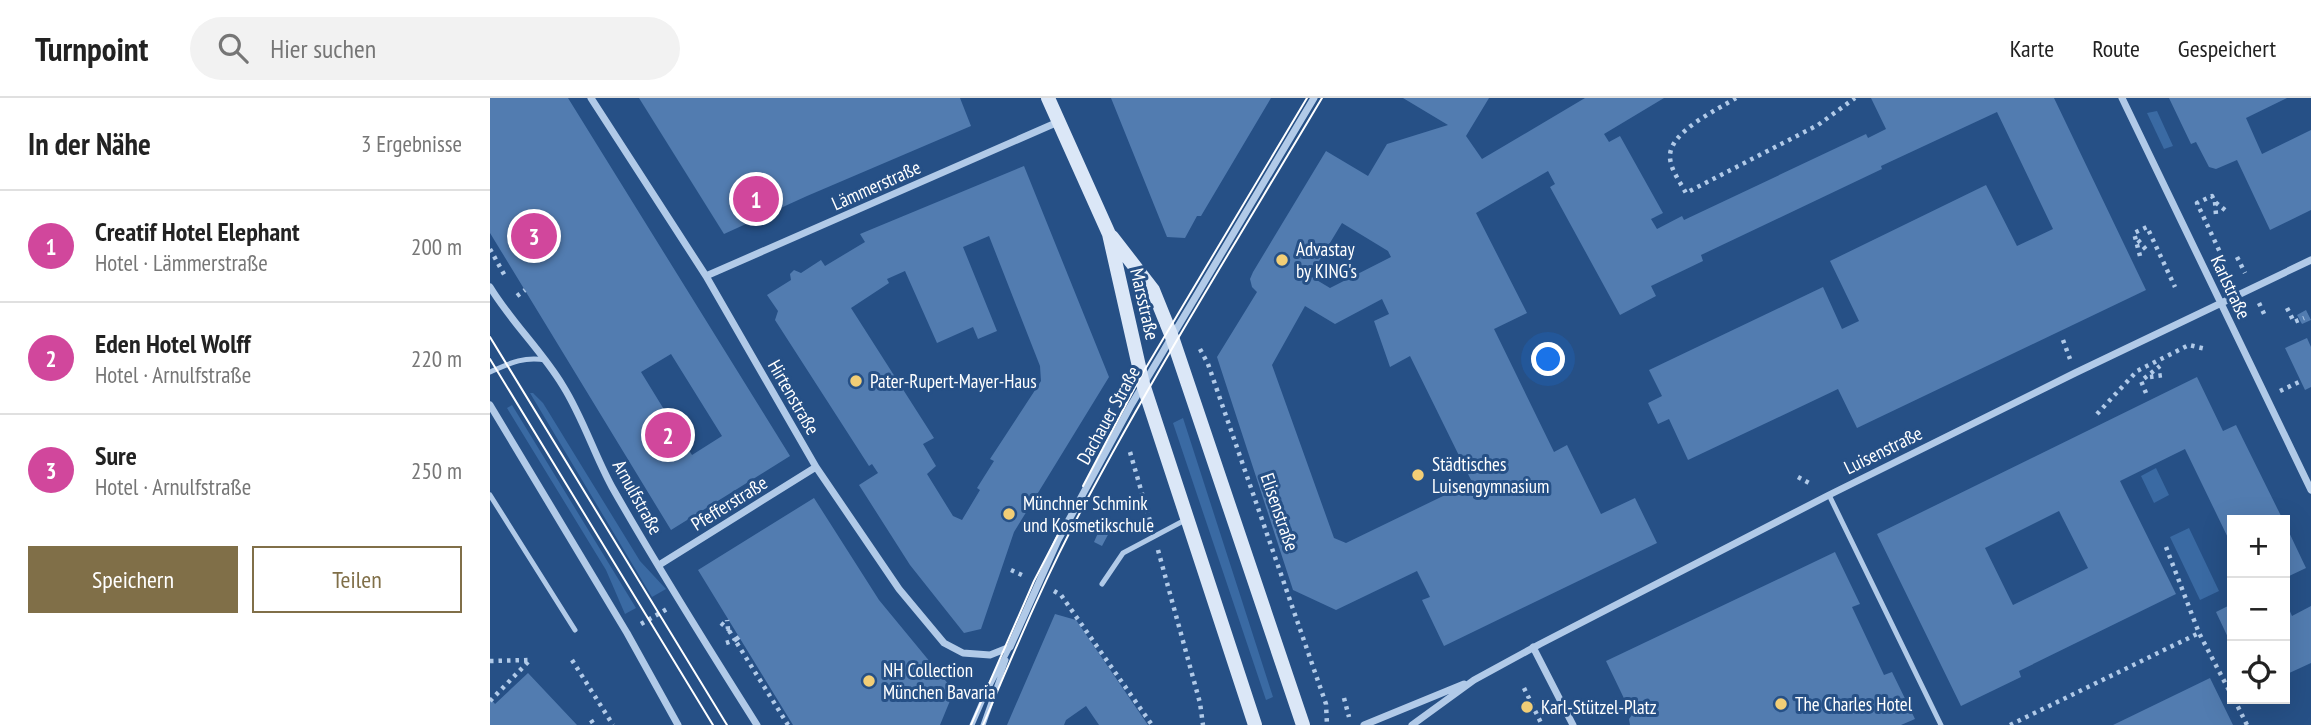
<!DOCTYPE html>
<html lang="de">
<meta charset="utf-8">
<style>
:root{--surface:#fff;--page:#f2f2f2;--text:#222;--muted:#767676;--line:#e0e0e0;--accent:#806f48}
body{margin:0;font-family:"PT Sans Narrow",sans-serif;background:var(--page);color:var(--text)}
.controls{position:absolute;right:21px;bottom:21px;display:grid;overflow:hidden;border-radius:0px;box-shadow:0 7px 28px #0002}
.controls button{width:63px;height:63px;display:grid;place-items:center;padding:0;border:0;border-bottom:2px solid var(--line);background:var(--surface);color:var(--text);font:35px sans-serif}
.you{position:absolute;left:1059px;top:262px;width:24px;height:24px;margin:-18px;border:5px solid #fff;border-radius:50%;background:#1a73e8;box-shadow:0 0 0 10px #1a73e833}
.badge{display:grid;place-items:center;width:46px;height:46px;border-radius:50%;background:var(--accent);color:#fff;font-size:23px;font-weight:700}
.pin{position:absolute;translate:-50% -50%;border:4px solid #fff;box-shadow:0 2px 7px #0006}
.list{margin:0;padding:0;list-style:none}
h2{display:flex;justify-content:space-between;align-items:center;height:91px;margin:0;padding:0 28px;font-size:30px}
h2 small{font-size:23px;font-weight:400;color:var(--muted)}
.list li{display:grid;grid-template-columns:46px 1fr auto;gap:21px;align-items:center;box-sizing:border-box;height:112px;padding:0 28px;border-top:2px solid var(--line)}
.list b{display:block;font-size:26px;white-space:nowrap}
.list p{margin:0;font-size:23px;white-space:nowrap;color:var(--muted)}
.list em{font-size:23px;font-style:normal;color:var(--muted)}
.actions{display:flex;gap:14px;padding:21px 28px}
.actions a{flex:1;padding:16px 0;border:2px solid var(--accent);border-radius:0px;text-align:center;font-size:24px;color:var(--accent)}
.actions .main{background:var(--accent);color:#fff}
.icon{flex:none;width:38px;height:38px;fill:none;stroke:currentColor;stroke-width:2;stroke-linecap:round;stroke-linejoin:round}
.map{position:relative;flex:none;width:1821px;height:627px;overflow:hidden}
header{display:flex;align-items:center;gap:42px;box-sizing:border-box;height:98px;padding:0 35px;background:var(--surface);border-bottom:2px solid var(--line)}
header strong{font-size:33px}
nav{display:flex;gap:38px;margin-inline-start:auto;font-size:24px}
.search{width:490px;height:63px;background:var(--page);display:flex;align-items:center;gap:18px;box-sizing:border-box;padding:0 24px;border-radius:38px;color:var(--muted);font-size:26px}
main{display:flex}
aside{flex:1;background:var(--surface)}
.map>svg:first-child{display:block}
.green{fill:#3a6aa3}
.building{fill:#527cb0;fill-rule:evenodd}
.lines{fill:none;stroke-linecap:round;stroke-linejoin:round}
.path{stroke:#b1cae8;stroke-width:4.5;stroke-dasharray:3.5 5;stroke-linecap:butt}
.service{stroke:#b1cae8;stroke-width:5}
.minor{stroke:#b1cae8;stroke-width:7}
.secondary{stroke:#dbe7f7;stroke-width:14}
.tram{stroke:#fff;stroke-width:2}
.poi-dot{fill:#f2ce76;stroke:#265086;stroke-width:2.5}
.labels{text-anchor:middle;dominant-baseline:central;stroke-width:6;stroke-linejoin:round;paint-order:stroke}
.street-label{font-size:19px;fill:#fff;stroke:#265086}
.poi-label{font-size:19px;fill:#fff;stroke:#265086;text-anchor:start}
</style>
<header>
<strong>Turnpoint</strong>
<div class="search"><svg class="icon" aria-label="search" viewBox="0 0 24 24"><circle cx="10" cy="10" r="6"/><path d="M15 15l6 6"/></svg>Hier suchen</div>
<nav><a>Karte</a><a>Route</a><a>Gespeichert</a></nav>
</header>
<main>
<aside>
<h2>In der Nähe<small>3 Ergebnisse</small></h2>
<ul class="list">
<li><span class="badge" style="background:#d1479c">1</span><div><b>Creatif Hotel Elephant</b><p>Hotel · Lämmerstraße</p></div><em>200 m</em></li>
<li><span class="badge" style="background:#d1479c">2</span><div><b>Eden Hotel Wolff</b><p>Hotel · Arnulfstraße</p></div><em>220 m</em></li>
<li><span class="badge" style="background:#d1479c">3</span><div><b>Sure</b><p>Hotel · Arnulfstraße</p></div><em>250 m</em></li>
</ul>
<div class="actions"><a class="main">Speichern</a><a>Teilen</a></div>
</aside>
<div class="map">
<svg width="1821" height="627" viewBox="0 0 1821 627">
<rect width="100%" height="100%" fill="#265086"/>
<!-- green -->
<path class="green" d="M 1667,13 L 1683,48 L 1674,51 L 1657,15 Z
M 40,295 L 43,295 L 53,305 L 150,463 L 176,491 L 162,499 Z
M 22,307 L 146,510 L 135,516 L 116,472 L 17,310 Z
M 693,320 L 783,599 L 776,602 L 683,325 Z
M 1666,370 L 1679,397 L 1664,405 L 1651,378 Z
M 1699,430 L 1729,493 L 1710,502 L 1680,439 Z"/>
<!-- building -->
<path class="building" d="M 0,0 L 78,0 L 300,358 L 181,432 L 0,135 ZM 181,256 L 232,338 L 202,357 L 151,274 Z
M 149,0 L 470,0 L 481,28 L 317,98 L 234,136 Z
M 621,0 L 781,0 L 711,118 L 707,118 L 695,140 L 677,139 Z
M 913,0 L 999,0 L 976,38 L 992,61 L 1095,0 L 1174,0 L 1114,36 L 1119,44 L 1130,38 L 1173,115 L 1161,121 L 1167,131 L 1192,118 L 1194,122 L 1376,36 L 1378,40 L 1396,31 L 1381,0 L 1564,0 L 1656,192 L 1367,330 L 1348,291 L 1198,362 L 1179,321 L 1168,326 L 1158,305 L 1172,298 L 1159,272 L 1333,189 L 1352,231 L 1369,223 L 1340,163 L 1496,87 L 1527,148 L 1563,131 L 1507,14 L 1391,68 L 1392,71 L 1211,157 L 1213,163 L 1161,188 L 1166,198 L 1130,217 L 1060,89 L 1065,86 L 1058,73 L 986,115 L 1037,215 L 1004,231 L 1064,354 L 1077,347 L 1111,416 L 1145,400 L 1167,445 L 954,548 L 932,502 L 940,499 L 927,473 L 846,512 L 803,492 L 727,259 L 767,194 L 762,189 L 760,181 L 763,174 L 836,53 L 878,78 L 897,46 L 958,27 ZM 852,125 L 898,153 L 901,159 L 840,190 L 820,178 ZM 892,201 L 899,216 L 884,223 L 900,269 L 920,258 L 982,384 L 856,445 L 844,440 L 782,267 L 815,208 L 845,226 Z
M 1679,0 L 1797,0 L 1756,20 L 1772,56 L 1821,32 L 1821,112 L 1780,132 L 1747,62 L 1726,71 L 1719,69 L 1706,44 L 1701,46 Z
M 534,68 L 619,279 L 524,434 L 491,531 L 474,535 L 420,467 L 369,387 L 388,375 L 382,366 L 379,368 L 285,222 L 288,213 L 277,197 L 301,182 L 300,176 L 304,172 L 311,175 L 331,162 L 335,168 L 375,144 L 370,136 ZM 499,138 L 550,268 L 551,283 L 500,361 L 504,363 L 487,390 L 490,392 L 472,422 L 463,418 L 437,376 L 446,368 L 433,346 L 444,340 L 361,210 L 399,185 L 397,181 L 415,173 L 447,245 L 483,229 L 488,241 L 507,233 L 473,149 Z
M 1816,212 L 1821,222 L 1812,226 L 1807,217 Z
M 1817,240 L 1821,249 L 1821,289 L 1815,292 L 1795,250 Z
M 1707,279 L 1733,333 L 1746,327 L 1793,422 L 1742,422 L 1742,448 L 1695,351 L 1630,383 L 1686,496 L 1529,573 L 1531,579 L 1471,608 L 1387,436 ZM 1569,413 L 1598,470 L 1523,507 L 1495,450 Z
M 324,400 L 389,502 L 464,593 L 450,627 L 303,627 L 208,472 Z
M 612,426 L 621,431 L 612,448 L 604,444 Z
M 1795,426 L 1816,470 L 1795,480 Z
M 1345,454 L 1370,506 L 1362,509 L 1394,577 L 1402,574 L 1425,621 L 1411,627 L 1140,627 L 1139,621 L 1142,617 L 1116,563 Z
M 1795,502 L 1802,518 L 1821,508 L 1821,565 L 1795,577 Z
M 1742,506 L 1742,548 L 1726,514 Z
M 565,516 L 586,522 L 658,627 L 609,627 L 596,608 L 576,622 L 574,627 L 517,627 Z
M 38,575 L 87,627 L 0,627 L 0,600 L 5,606 Z
M 1720,580 L 1743,627 L 1623,627 Z"/>
<g class="lines">
<!-- path -->
<path class="path" d="M 1246,0 C 1227,12 1178,34 1180,60 C 1181,72 1190,84 1196,95 L 1328,27 L 1365,0
M 1725,104 L 1726,117
M 1735,112 L 1725,104 L 1722,98 L 1707,105 L 1735,165
M 1648,142 L 1658,154
M 0,151 L 15,178
M 1650,158 L 1644,135 L 1657,129 L 1685,189
M 1747,159 L 1755,175
M 27,198 L 35,192
M 1769,205 L 1776,220
M 1797,210 L 1804,224 L 1814,220
M 1573,242 L 1580,261
M 710,251 L 718,266 L 836,606 L 837,627
M 1660,279 L 1674,277
M 1790,293 L 1811,283
M 1656,295 L 1651,283 L 1670,268
M 1607,316 L 1647,273 L 1699,247 L 1716,251
M 640,354 L 660,423
M 1308,379 L 1323,387
M 1676,449 L 1709,535 L 1742,598
M 668,452 L 710,605 L 713,627
M 521,472 L 534,478
M 564,493 L 571,497 L 662,627
M 231,525 L 238,531 L 237,522
M 151,526 L 177,511
M 249,539 L 245,542 L 298,627
M 236,545 L 245,542 L 238,531
M 82,562 L 123,627
M 0,563 L 40,562
M 1034,590 L 1052,627
M 854,600 L 859,619
M 1744,601 L 1757,627
M 0,603 L 40,562
M 101,622 L 104,627
M 1520,627 L 1709,535"/>
<!-- service -->
<path class="service" d="M 0,274 C 20,265 34,258 56,262
M 0,397 L 85,532
M 1339,397 L 1451,627
M 612,486 L 633,455 L 697,421
M 482,627 L 495,597 L 520,549
M 493,627 L 516,562"/>
<!-- minor -->
<path class="minor" d="M 101,0 L 216,178 L 326,369 L 409,491 L 454,545 L 473,555 L 500,557 L 520,549 L 568,442 L 640,309 L 824,0
M 1632,0 L 1821,392
M 216,178 L 568,24
M 0,189 C 22,225 52,253 73,288 C 93,320 104,356 122,389 C 168,470 217,548 267,627
M 0,307 L 137,535 L 188,627
M 169,467 L 326,369
M 1043,549 L 1083,627
M 874,627 L 974,586
M 922,627 L 984,582 L 1050,546 L 1339,397 L 1585,275 L 1821,162"/>
<!-- secondary -->
<path class="secondary" d="M 558,0 L 619,136 L 653,286 L 765,627
M 622,139 L 663,192 L 682,239 L 813,627"/>
<!-- tram -->
<path class="tram" d="M 0,239 L 237,627
M 0,261 L 223,627
M 593,388 L 651,278 L 817,0
M 481,627 L 544,483 L 571,431
M 493,627 C 524,554 555,479 593,409 C 667,270 751,136 832,0"/>
</g>
<!-- markers -->
<g class="poi-dot">
<circle cx="792" cy="162" r="7"/>
<circle cx="366" cy="283" r="7"/>
<circle cx="928" cy="377" r="7"/>
<circle cx="519" cy="416" r="7"/>
<circle cx="379" cy="583" r="7"/>
<circle cx="1291" cy="606" r="7"/>
<circle cx="1037" cy="609" r="7"/>
</g>
<g class="labels">
<!-- street labels -->
<g class="street-label">
<text transform="translate(386 87) rotate(-24)">Lämmerstraße</text>
<text transform="translate(1741 189) rotate(65)">Karlstraße</text>
<text transform="translate(655 206) rotate(77)">Marsstraße</text>
<text transform="translate(304 299) rotate(60)">Hirtenstraße</text>
<text transform="translate(618 317) rotate(-61)">Dachauer Straße</text>
<text transform="translate(1393 352) rotate(-26)">Luisenstraße</text>
<text transform="translate(148 399) rotate(61)">Arnulfstraße</text>
<text transform="translate(239 405) rotate(-32)">Pfefferstraße</text>
<text transform="translate(790 414) rotate(71)">Elisenstraße</text>
</g>
<!-- poi labels -->
<g class="poi-label">
<text x="806" y="151">Advastay<tspan x="806" dy="22">by KING's</tspan></text>
<text x="380" y="283">Pater-Rupert-Mayer-Haus</text>
<text x="942" y="366">Städtisches<tspan x="942" dy="22">Luisengymnasium</tspan></text>
<text x="533" y="405">Münchner Schmink<tspan x="533" dy="22">und Kosmetikschule</tspan></text>
<text x="393" y="572">NH Collection<tspan x="393" dy="22">München Bavaria</tspan></text>
<text x="1305" y="606">The Charles Hotel</text>
<text x="1051" y="609">Karl-Stützel-Platz</text>
</g>
</g>
</svg>
<div class="controls">
<button>+</button>
<button>−</button>
<button><svg class="icon" aria-label="locate" viewBox="0 0 24 24"><circle cx="12" cy="12" r="6"/><path d="M12 2v4M12 18v4M2 12h4M18 12h4"/></svg></button>
</div>
<div class="you"></div>
<div class="pin badge" style="left:266px;top:101px;background:#d1479c">1</div>
<div class="pin badge" style="left:178px;top:337px;background:#d1479c">2</div>
<div class="pin badge" style="left:44px;top:138px;background:#d1479c">3</div>
</div>
</main>
